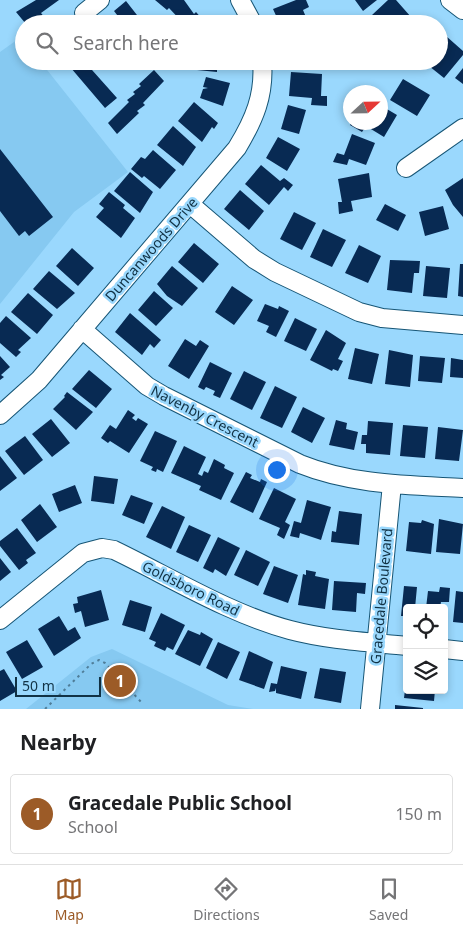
<!DOCTYPE html>
<style>
:root{--surface:#fff;--page:#f2f2f2;--text:#202124;--muted:#757577;--line:#e0e0e0;--accent:#9c5b27}
body{margin:0;font-family:"Noto Sans",sans-serif;background:var(--page);color:var(--text)}
.controls{position:absolute;right:15px;bottom:15px;display:grid;overflow:hidden;border-radius:5px;box-shadow:0 2px 8px #0003}
.controls button{width:45px;height:45px;display:grid;place-items:center;padding:0;border:0;border-bottom:1px solid var(--line);background:var(--surface);color:var(--text);font:25px sans-serif}
.compass{position:absolute;left:343px;top:85px;width:45px;height:45px;border-radius:50%;background:var(--surface);box-shadow:0 2px 8px #0003;rotate:68deg}
.scale{position:absolute;left:15px;bottom:12px;width:86px;box-sizing:border-box;padding-left:5px;border:2px solid #113245;border-top:0;font-size:14px;line-height:18px;white-space:nowrap;color:#113245;-webkit-text-stroke:4px #9ad8fd;paint-order:stroke}
.you{position:absolute;left:276px;top:469px;width:18px;height:18px;margin:-12px;border:4px solid #fff;border-radius:50%;background:#1a73e8;box-shadow:0 0 0 8px #1a73e833}
.badge{display:grid;place-items:center;width:32px;height:32px;border-radius:50%;background:var(--accent);color:#fff;font-size:16px;font-weight:700}
.pin{position:absolute;translate:-50% -50%;border:2px solid #fff;box-shadow:0 1px 5px #0006}
.list{margin:0;padding:0;list-style:none}
h2{display:flex;justify-content:space-between;align-items:center;height:65px;margin:0;padding:0 20px;font-size:21px}
h2 small{font-size:16px;font-weight:400;color:var(--muted)}
.list li{display:grid;grid-template-columns:32px 1fr auto;gap:15px;align-items:center;box-sizing:border-box;height:80px;margin:0 10px 10px;padding:0 10px;border:1px solid var(--line);border-radius:5px}
.list b{display:block;font-size:19px;white-space:nowrap}
.list p{margin:0;font-size:16px;white-space:nowrap;color:var(--muted)}
.list em{font-size:16px;font-style:normal;color:var(--muted)}
.icon{flex:none;width:28px;height:28px;fill:none;stroke:currentColor;stroke-width:2;stroke-linecap:round;stroke-linejoin:round}
.map{position:relative;flex:none;width:463px;height:709px;overflow:hidden}
.search{position:absolute;background:var(--surface);box-shadow:0 2px 8px #0003;left:15px;right:15px;top:15px;height:55px;display:flex;align-items:center;gap:12px;box-sizing:border-box;padding:0 18px;border-radius:28px;color:var(--muted);font-size:19px}
.sheet{height:155px;background:var(--surface)}
nav{display:flex;justify-content:space-around;align-items:center;box-sizing:border-box;height:70px;border-top:1px solid var(--line);background:var(--surface);font-size:14px;color:var(--muted)}
nav a{display:grid;justify-items:center;gap:2px}
nav .on{color:var(--accent)}
.map>svg:first-child{display:block}
.built{fill:#86c9f1}
.building{fill:#082a53}
.lines{fill:none;stroke-linecap:round;stroke-linejoin:round}
.minor-casing{stroke:#165575;stroke-width:20}
.path{stroke:#4f7d98;stroke-width:2;stroke-dasharray:2.5 4;stroke-linecap:butt}
.minor{stroke:#fff;stroke-width:18}
.labels{text-anchor:middle;dominant-baseline:central;stroke-width:5;stroke-linejoin:round;paint-order:stroke}
.street-label{font-size:14px;fill:#113245;stroke:#9ad8fd}
</style>
<div class="map">
<svg width="463" height="709" viewBox="0 0 463 709">
<rect width="100%" height="100%" fill="#9ad8fd"/>
<!-- built -->
<path class="built" d="M 21,37 L 24,41 L 24,61 L 40,61 L 128,172 L 74,212 L 0,304 L 0,52 Z
M 112,649 L 228,705 L 253,709 L 26,709 L 91,657 Z"/>
<!-- building -->
<path class="building" d="M 36,0 L 59,0 L 41,13 L 50,24 L 44,24 L 37,16 L 26,24 L 16,12 Z
M 155,0 L 184,0 L 194,14 L 196,12 L 203,20 L 198,24 L 183,23 L 169,8 L 167,10 Z
M 296,0 L 306,0 L 309,7 L 303,10 L 308,22 L 282,24 L 281,19 L 278,20 L 273,9 Z
M 355,0 L 377,0 L 363,11 Z
M 388,0 L 396,0 L 411,17 L 403,24 L 380,24 L 372,15 Z
M 126,1 L 144,24 L 124,24 L 114,11 Z
M 446,36 L 463,51 L 463,55 L 444,78 L 424,62 L 439,61 L 439,44 Z
M 65,61 L 84,61 L 117,98 L 105,108 Z
M 196,61 L 226,61 L 227,64 L 217,65 L 217,72 L 197,70 Z
M 463,68 L 463,84 L 455,78 Z
M 154,70 L 164,81 L 143,103 L 145,105 L 137,111 L 139,113 L 117,134 L 108,123 L 129,102 L 127,100 L 135,94 L 133,92 L 141,86 L 139,84 Z
M 291,72 L 322,74 L 321,96 L 327,96 L 327,106 L 311,105 L 312,98 L 289,96 Z
M 206,77 L 230,83 L 223,106 L 200,98 L 203,89 L 208,88 L 203,87 Z
M 403,79 L 430,95 L 417,116 L 390,100 Z
M 194,102 L 218,123 L 214,129 L 212,127 L 202,142 L 178,121 Z
M 288,105 L 306,110 L 299,134 L 281,129 Z
M 380,105 L 397,115 L 384,137 L 366,126 L 362,132 L 350,125 L 352,122 L 380,122 Z
M 173,126 L 196,147 L 183,166 L 157,145 Z
M 352,134 L 375,143 L 366,165 L 349,159 L 347,165 L 333,162 L 337,153 L 344,155 Z
M 278,137 L 300,149 L 287,171 L 266,158 Z
M 0,149 L 53,217 L 29,236 L 25,231 L 19,236 L 0,211 Z
M 153,150 L 176,170 L 160,189 L 144,176 L 142,178 L 131,169 L 141,157 L 145,159 Z
M 261,165 L 280,181 L 284,178 L 293,185 L 288,191 L 284,187 L 269,205 L 245,184 Z
M 130,172 L 153,192 L 140,213 L 114,191 Z
M 369,173 L 372,197 L 351,201 L 353,211 L 339,214 L 338,202 L 342,202 L 338,179 Z
M 463,178 L 463,217 L 453,205 L 445,190 Z
M 240,190 L 264,211 L 249,230 L 224,209 Z
M 109,192 L 125,205 L 123,208 L 135,218 L 121,238 L 96,217 L 104,208 L 99,204 Z
M 385,204 L 406,215 L 398,231 L 376,220 Z
M 443,206 L 449,229 L 425,236 L 419,212 Z
M 294,212 L 316,223 L 302,250 L 280,239 Z
M 323,229 L 346,240 L 332,267 L 310,257 Z
M 194,243 L 219,264 L 203,283 L 178,262 Z
M 359,245 L 381,256 L 368,283 L 345,273 Z
M 72,248 L 94,268 L 78,286 L 56,266 Z
M 390,260 L 420,261 L 419,273 L 414,273 L 412,293 L 387,290 Z
M 460,264 L 463,264 L 463,297 L 458,296 Z
M 172,266 L 198,288 L 182,306 L 167,296 L 157,284 Z
M 426,266 L 450,268 L 447,298 L 423,296 Z
M 49,271 L 75,293 L 57,309 L 33,289 Z
M 232,286 L 253,300 L 234,325 L 215,312 Z
M 154,291 L 173,308 L 156,326 L 138,310 Z
M 28,293 L 53,315 L 37,334 L 11,312 Z
M 265,304 L 278,309 L 279,306 L 289,311 L 276,337 L 266,332 L 269,326 L 257,321 Z
M 130,313 L 161,340 L 154,348 L 150,344 L 142,355 L 115,332 Z
M 6,316 L 31,338 L 18,350 L 21,352 L 16,357 L 0,343 L 0,323 Z
M 295,318 L 317,329 L 306,351 L 284,341 Z
M 326,330 L 346,343 L 338,359 L 343,361 L 338,371 L 333,369 L 332,371 L 310,360 Z
M 185,339 L 196,346 L 200,340 L 209,346 L 189,379 L 168,366 Z
M 355,348 L 379,354 L 372,384 L 348,379 Z
M 389,350 L 413,355 L 410,387 L 385,384 Z
M 0,356 L 10,367 L 1,375 L 4,377 L 0,380 Z
M 420,356 L 445,358 L 442,383 L 418,381 Z
M 451,358 L 463,360 L 463,378 L 450,377 Z
M 210,362 L 232,373 L 220,398 L 213,395 L 215,391 L 206,387 L 204,390 L 198,387 Z
M 89,370 L 112,389 L 96,408 L 72,389 Z
M 244,371 L 266,382 L 252,410 L 230,399 Z
M 275,386 L 297,397 L 282,428 L 260,418 Z
M 67,392 L 93,412 L 76,430 L 53,409 L 65,397 L 64,396 Z
M 303,407 L 325,418 L 312,443 L 291,432 Z
M 128,410 L 135,415 L 132,418 L 136,421 L 138,418 L 148,424 L 129,453 L 110,441 L 108,443 L 101,438 L 110,425 L 116,429 Z
M 51,419 L 70,443 L 52,457 L 32,434 Z
M 336,420 L 347,423 L 346,429 L 358,432 L 354,450 L 329,445 Z
M 368,421 L 393,423 L 390,455 L 366,453 L 366,444 L 361,444 L 362,435 L 367,435 Z
M 403,425 L 428,427 L 425,458 L 400,456 Z
M 438,427 L 463,430 L 459,461 L 435,459 Z
M 155,431 L 177,441 L 163,472 L 157,469 L 156,472 L 151,470 L 153,467 L 140,461 Z
M 25,436 L 43,460 L 24,475 L 5,451 Z
M 184,446 L 206,457 L 198,474 L 202,476 L 204,471 L 208,473 L 214,459 L 225,465 L 224,468 L 234,473 L 221,500 L 199,490 L 201,486 L 171,473 Z
M 0,456 L 17,478 L 0,491 Z
M 246,472 L 252,475 L 250,478 L 260,482 L 261,479 L 267,482 L 253,513 L 230,502 Z
M 94,476 L 118,479 L 114,504 L 91,501 Z
M 75,485 L 82,503 L 59,512 L 52,494 Z
M 274,488 L 296,499 L 285,522 L 290,525 L 284,539 L 277,535 L 280,528 L 259,519 Z
M 131,495 L 153,503 L 144,524 L 122,515 Z
M 307,500 L 331,507 L 321,540 L 300,533 L 299,538 L 290,536 L 294,521 L 301,523 Z
M 40,504 L 57,527 L 37,542 L 21,520 Z
M 162,506 L 185,517 L 171,549 L 146,537 Z
M 339,511 L 362,514 L 359,545 L 331,542 L 332,531 L 336,532 Z
M 439,519 L 463,524 L 460,554 L 436,552 Z
M 422,520 L 434,524 L 431,554 L 406,551 L 409,522 L 421,523 Z
M 189,525 L 211,535 L 198,562 L 176,552 Z
M 17,528 L 36,553 L 26,560 L 28,563 L 19,570 L 0,546 L 0,541 Z
M 218,537 L 240,548 L 226,576 L 215,569 L 213,573 L 203,568 Z
M 246,550 L 270,562 L 258,586 L 234,575 Z
M 0,558 L 11,572 L 0,581 Z
M 274,566 L 298,575 L 288,603 L 263,594 Z
M 306,570 L 316,572 L 315,576 L 329,579 L 325,609 L 298,605 L 303,574 L 306,575 Z
M 334,581 L 366,583 L 365,594 L 357,593 L 356,612 L 332,610 Z
M 404,586 L 417,587 L 415,608 L 407,608 L 407,616 L 401,616 Z
M 440,587 L 450,588 L 449,602 L 441,602 L 440,608 L 426,608 L 428,591 L 439,592 Z
M 101,590 L 109,620 L 85,627 L 81,611 L 75,613 L 73,604 L 78,603 L 77,597 Z
M 456,591 L 463,592 L 463,623 L 453,622 Z
M 130,600 L 152,607 L 145,632 L 122,625 Z
M 161,613 L 185,625 L 173,650 L 167,647 L 165,651 L 154,646 L 156,642 L 149,639 Z
M 59,616 L 68,631 L 75,627 L 81,638 L 54,656 L 38,629 Z
M 188,630 L 200,635 L 201,632 L 213,639 L 200,666 L 175,654 Z
M 27,640 L 43,667 L 22,679 L 6,652 Z
M 218,642 L 240,652 L 227,679 L 206,668 Z
M 249,651 L 273,662 L 264,689 L 239,680 Z
M 281,666 L 307,672 L 301,699 L 276,693 L 276,688 L 275,691 L 269,692 L 271,683 L 277,684 Z
M 320,668 L 346,672 L 341,703 L 314,698 Z
M 4,669 L 17,691 L 0,701 L 0,671 Z
M 405,690 L 435,690 L 434,701 L 404,698 Z
M 395,705 L 423,708 L 423,709 L 395,709 Z"/>
<g class="lines">
<!-- minor casing -->
<g class="minor-casing">
<path id="minor" d="M 240,0 L 253,24
M 450,0 L 463,10
M 84,13 L 100,0
M 406,168 L 463,128
M 190,204 L 254,259 L 275,272 L 359,312 L 382,318 L 463,325
M 82,329 L 147,386 L 164,396 L 300,464 C 352,485 408,485 463,488
M 0,415 L 39,380 L 237,148 C 254,120 265,95 262,61
M 0,620 L 83,553 L 102,548 L 114,550 C 170,577 230,614 290,630 C 328,640 368,642 407,646
M 444,649 L 463,651
M 370,709 L 392,484"/>
</g>
<!-- path -->
<path class="path" d="M 45,709 L 91,664 L 99,660 L 105,663 L 142,703"/>
<!-- minor -->
<use href="#minor" class="minor"/>
</g>
<g class="labels">
<!-- street labels -->
<g class="street-label">
<text transform="translate(151 249) rotate(-49)">Duncanwoods Drive</text>
<text transform="translate(205 416) rotate(27)">Navenby Crescent</text>
<text transform="translate(191 588) rotate(26)">Goldsboro Road</text>
<text transform="translate(381 596) rotate(-85)">Gracedale Boulevard</text>
</g>
</g>
</svg>
<div class="controls">
<button><svg class="icon" aria-label="locate" viewBox="0 0 24 24"><circle cx="12" cy="12" r="6"/><path d="M12 2v4M12 18v4M2 12h4M18 12h4"/></svg></button>
<button><svg class="icon" aria-label="layers" viewBox="0 0 24 24"><path d="M12 4l9 5-9 5-9-5zM3 14l9 5 9-5"/></svg></button>
</div>
<svg class="compass" viewBox="-18 -18 36 36"><path d="M0-13l5 13h-10z" fill="#e53935"/><path d="M0 13l5-13h-10z" fill="#757577"/></svg>
<div class="scale">50 m</div>
<div class="you"></div>
<div class="pin badge" style="left:120px;top:681px">1</div>
<div class="search"><svg class="icon" aria-label="search" viewBox="0 0 24 24"><circle cx="10" cy="10" r="6"/><path d="M15 15l6 6"/></svg>Search here</div>
</div>
<section class="sheet">
<h2>Nearby<small></small></h2>
<ul class="list">
<li><span class="badge">1</span><div><b>Gracedale Public School</b><p>School</p></div><em>150 m</em></li>
</ul>
</section>
<nav>
<a class="on"><svg class="icon" aria-label="map" viewBox="0 0 24 24"><path d="M3 6l6-2 6 2 6-2v14l-6 2-6-2-6 2zM9 4v14M15 6v14"/></svg>Map</a>
<a><svg class="icon" aria-label="directions" viewBox="0 0 24 24"><path d="M12 3l9 9-9 9-9-9zM9 14v-3h6M13 9l2 2-2 2"/></svg>Directions</a>
<a><svg class="icon" aria-label="saved" viewBox="0 0 24 24"><path d="M7 4h10v16l-5-4-5 4z"/></svg>Saved</a>
</nav>
